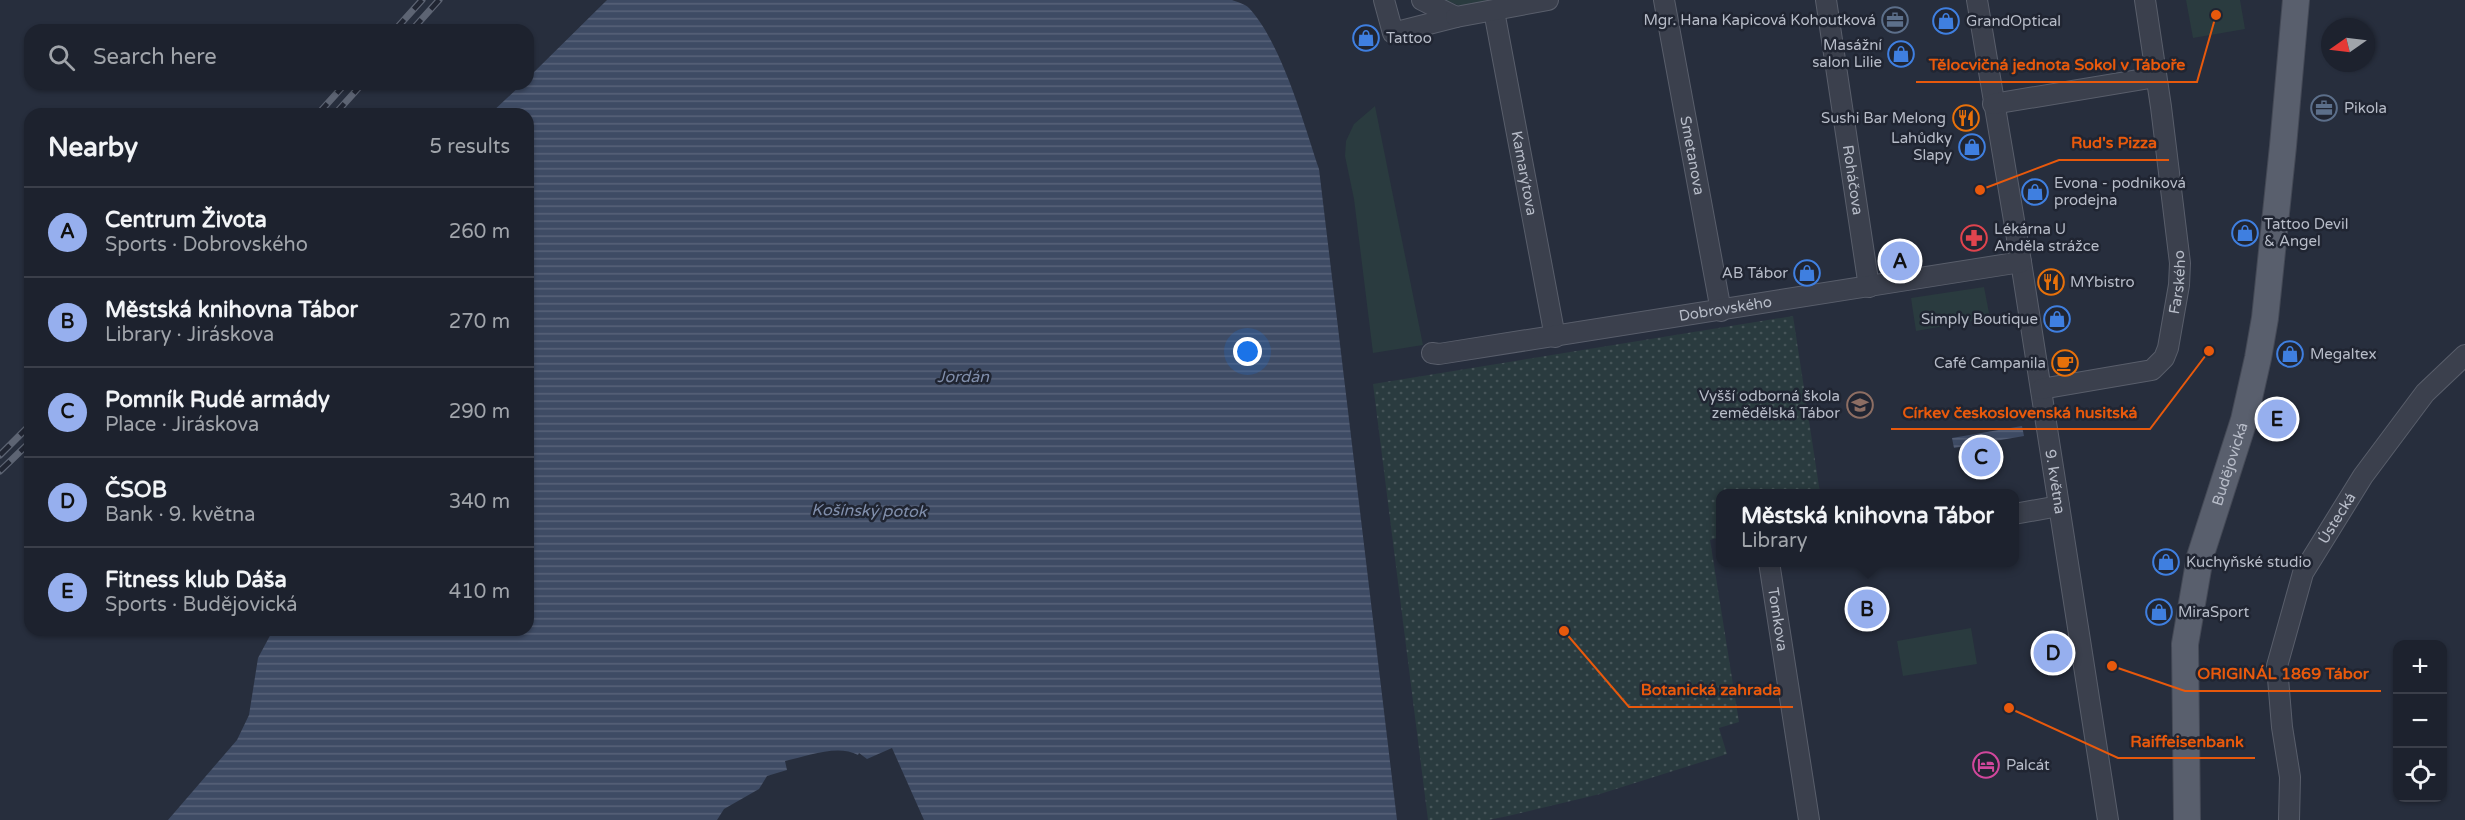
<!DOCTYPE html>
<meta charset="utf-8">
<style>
:root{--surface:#1d222e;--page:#252a36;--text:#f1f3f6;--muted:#a0a4aa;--line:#3b3f4a;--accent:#96afee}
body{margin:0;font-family:"Varela Round",sans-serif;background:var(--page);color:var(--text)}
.controls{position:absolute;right:18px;bottom:18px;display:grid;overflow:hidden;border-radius:12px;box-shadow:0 2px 4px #0004}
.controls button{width:54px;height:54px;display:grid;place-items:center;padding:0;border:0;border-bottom:2px solid var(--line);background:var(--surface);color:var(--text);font:30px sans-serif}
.compass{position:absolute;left:2321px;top:18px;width:54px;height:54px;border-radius:50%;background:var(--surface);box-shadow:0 2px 4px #0004;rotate:256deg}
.you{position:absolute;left:1248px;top:352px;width:21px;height:21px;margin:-15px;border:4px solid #fff;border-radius:50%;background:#1a73e8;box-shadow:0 0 0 9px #1a73e833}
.badge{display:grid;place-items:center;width:39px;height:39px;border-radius:50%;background:var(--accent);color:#111;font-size:20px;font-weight:700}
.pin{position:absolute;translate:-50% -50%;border:3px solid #fff;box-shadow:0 2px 6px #0006}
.popup{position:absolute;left:1716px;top:489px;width:303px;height:78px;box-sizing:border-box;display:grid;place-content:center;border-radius:12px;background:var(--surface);filter:drop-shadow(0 2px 4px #0005);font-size:20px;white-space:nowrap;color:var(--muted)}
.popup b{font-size:22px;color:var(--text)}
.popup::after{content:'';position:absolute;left:50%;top:100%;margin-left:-12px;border:12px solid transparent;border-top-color:var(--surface)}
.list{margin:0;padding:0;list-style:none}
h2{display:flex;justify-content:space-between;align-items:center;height:78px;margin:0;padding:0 24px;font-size:26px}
h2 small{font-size:20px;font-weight:400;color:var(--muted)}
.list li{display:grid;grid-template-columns:39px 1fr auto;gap:18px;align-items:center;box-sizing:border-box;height:90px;padding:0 24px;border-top:2px solid var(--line)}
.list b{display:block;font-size:22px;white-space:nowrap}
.list p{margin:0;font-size:20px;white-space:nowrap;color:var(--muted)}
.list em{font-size:20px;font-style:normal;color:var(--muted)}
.icon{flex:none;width:33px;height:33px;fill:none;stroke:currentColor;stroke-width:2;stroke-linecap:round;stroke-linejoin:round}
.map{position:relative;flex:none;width:2465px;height:820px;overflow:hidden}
.search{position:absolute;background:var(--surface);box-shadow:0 2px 4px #0004;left:24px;top:24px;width:510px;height:66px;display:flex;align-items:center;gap:15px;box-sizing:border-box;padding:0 21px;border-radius:18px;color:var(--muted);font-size:22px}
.panel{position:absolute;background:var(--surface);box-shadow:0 2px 4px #0004;left:24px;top:108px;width:510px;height:528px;border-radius:18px}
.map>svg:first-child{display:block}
.green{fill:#2a3b3f}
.garden{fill:url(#garden-dots)}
.water{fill:url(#water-rules)}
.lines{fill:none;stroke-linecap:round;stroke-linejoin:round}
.minor-casing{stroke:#595e6b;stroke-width:22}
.major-casing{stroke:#444956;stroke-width:28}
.minor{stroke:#3b404d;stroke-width:20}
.major{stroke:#595f6d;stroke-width:26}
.rail-casing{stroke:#5d6473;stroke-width:7}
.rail{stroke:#202532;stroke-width:4.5;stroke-dasharray:14;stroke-linecap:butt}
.labels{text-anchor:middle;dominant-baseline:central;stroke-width:5;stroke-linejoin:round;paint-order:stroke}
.poi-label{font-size:15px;fill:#b7bcc8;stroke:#202532;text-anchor:start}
.street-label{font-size:15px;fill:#b7bcc8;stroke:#202532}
.water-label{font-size:16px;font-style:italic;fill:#818fac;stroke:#202532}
.leader{fill:none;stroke:#e8590c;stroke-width:2}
.callout-dot{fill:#e8590c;stroke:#202532;stroke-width:2}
.callout-label{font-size:16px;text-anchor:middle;font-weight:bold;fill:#e8590c;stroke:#202532;stroke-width:5;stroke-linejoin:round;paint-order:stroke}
</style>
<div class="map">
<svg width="2465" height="820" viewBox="0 0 2465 820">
<defs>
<pattern id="garden-dots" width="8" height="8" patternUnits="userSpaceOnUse" patternTransform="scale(1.5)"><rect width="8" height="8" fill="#2a3b3f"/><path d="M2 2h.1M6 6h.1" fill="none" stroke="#475559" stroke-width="1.8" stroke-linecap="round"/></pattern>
<pattern id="water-rules" width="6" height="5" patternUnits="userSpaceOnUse" patternTransform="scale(1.5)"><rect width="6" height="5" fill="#3e4b64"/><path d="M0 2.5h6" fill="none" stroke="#586379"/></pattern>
</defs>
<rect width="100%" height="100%" fill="#272e3d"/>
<!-- green -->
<path class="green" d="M 1445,0 L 1507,0 L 1465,8 Z
M 2186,0 L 2240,0 L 2245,29 L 2193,38 Z
M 1375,106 L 1423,345 L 1373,353 L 1354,199 L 1345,156 L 1346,141 L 1354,124 Z
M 1984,287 L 1990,318 L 1916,331 L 1911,298 Z
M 1971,628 L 1977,664 L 1903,676 L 1897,641 Z"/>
<!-- garden -->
<path class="garden" d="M 1793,316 L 1820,493 L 1720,494 L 1720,537 L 1710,540 L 1739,722 L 1719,728 L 1727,754 L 1600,794 L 1508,816 L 1488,820 L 1428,820 L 1373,384 Z"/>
<!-- water -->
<path class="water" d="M 607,0 L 1232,0 C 1237,2 1245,4 1249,8 C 1281,42 1304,124 1319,169 L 1397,820 L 924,820 L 892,748 L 867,759 L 859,753 L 858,755 C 838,744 807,756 785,761 L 787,770 L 767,776 L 759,789 L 724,809 L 717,820 L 168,820 L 237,740 L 249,715 L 258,658 L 273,630 L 528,630 L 528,114 L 490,114 L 522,84 L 528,84 L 528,78 Z
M 2022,426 L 2024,436 L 1954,448 L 1952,438 Z"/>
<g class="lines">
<!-- minor casing -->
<g class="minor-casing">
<g id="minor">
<path d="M 1384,0 L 1393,33 L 1456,17 L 1422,0"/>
<path id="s1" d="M 1664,0 L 1721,311"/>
<path id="s2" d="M 1826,0 L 1869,287"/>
<path id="s3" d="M 1977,0 L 2021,262 L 2108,820"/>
<path id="s4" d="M 1494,11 L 1555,337"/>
<path d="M 1456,17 L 1548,0"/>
<path d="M 1993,104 L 2156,77"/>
<path id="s5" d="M 1432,353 L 1439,354 L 2021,262"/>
<path id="s6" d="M 2041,389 L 2152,370 L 2164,358 L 2168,348 L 2179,285 L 2180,263 L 2161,107 L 2145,0"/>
<path d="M 2014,514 L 2059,506"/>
<path id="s7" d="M 1769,562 L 1809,820"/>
<path id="s8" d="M 2289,820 L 2290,777 L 2282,727 L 2277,666 L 2303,573 L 2363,476 L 2425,393 L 2465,355"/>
</g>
</g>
<!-- major casing -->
<g class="major-casing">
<g id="major">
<path id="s9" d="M 2187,820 L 2185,644 L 2200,557 L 2244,420 L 2258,358 L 2265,318 L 2283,146 L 2296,0"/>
</g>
</g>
<!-- minor -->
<use href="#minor" class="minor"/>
<!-- major -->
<use href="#major" class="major"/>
<!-- rail casing -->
<g class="rail-casing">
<path id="rail" d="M 395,30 L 422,0
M 412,30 L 439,0
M 318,114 L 345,84
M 335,114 L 362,84
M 0,455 L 30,425
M 0,471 L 30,442"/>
</g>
<!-- rail -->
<use href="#rail" class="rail"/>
</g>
<!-- icons -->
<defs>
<g id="office-ring" transform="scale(1.35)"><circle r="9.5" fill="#202532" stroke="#5c6f8a" stroke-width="1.5"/><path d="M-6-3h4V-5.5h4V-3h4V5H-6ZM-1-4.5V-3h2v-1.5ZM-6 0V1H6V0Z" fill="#5c6f8a"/></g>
<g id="shop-ring" transform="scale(1.35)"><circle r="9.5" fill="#202532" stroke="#3f7fe0" stroke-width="1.5"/><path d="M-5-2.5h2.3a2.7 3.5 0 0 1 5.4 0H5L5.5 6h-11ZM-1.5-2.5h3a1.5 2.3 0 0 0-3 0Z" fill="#3f7fe0"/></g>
<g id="restaurant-ring" transform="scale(1.35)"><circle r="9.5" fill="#202532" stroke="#e8710a" stroke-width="1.5"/><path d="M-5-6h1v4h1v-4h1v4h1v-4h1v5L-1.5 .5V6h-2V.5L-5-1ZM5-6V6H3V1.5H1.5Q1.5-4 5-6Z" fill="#e8710a"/></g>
<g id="pharmacy-ring" transform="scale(1.35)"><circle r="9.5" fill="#202532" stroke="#e0444e" stroke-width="1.5"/><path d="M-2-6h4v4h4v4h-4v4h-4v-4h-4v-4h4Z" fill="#e0444e"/></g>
<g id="cafe-ring" transform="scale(1.35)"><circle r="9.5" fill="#202532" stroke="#e8710a" stroke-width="1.5"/><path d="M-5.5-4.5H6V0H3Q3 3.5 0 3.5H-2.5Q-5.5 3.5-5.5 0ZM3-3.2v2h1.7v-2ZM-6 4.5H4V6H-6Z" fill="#e8710a"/></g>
<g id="school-ring" transform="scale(1.35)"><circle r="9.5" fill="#202532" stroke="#8d6e63" stroke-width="1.5"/><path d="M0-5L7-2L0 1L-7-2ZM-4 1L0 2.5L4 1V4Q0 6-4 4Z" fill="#8d6e63"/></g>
<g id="hotel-ring" transform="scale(1.35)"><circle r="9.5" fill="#202532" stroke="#d1479c" stroke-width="1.5"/><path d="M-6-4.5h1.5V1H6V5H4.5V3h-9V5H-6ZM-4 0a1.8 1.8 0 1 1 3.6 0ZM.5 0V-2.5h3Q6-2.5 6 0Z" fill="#d1479c"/></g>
</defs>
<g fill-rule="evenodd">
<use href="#office-ring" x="1895" y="20"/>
<use href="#shop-ring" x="1946" y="21"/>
<use href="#shop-ring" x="1366" y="38"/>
<use href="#shop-ring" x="1901" y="54"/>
<use href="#office-ring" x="2324" y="108"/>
<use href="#restaurant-ring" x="1966" y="118"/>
<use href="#shop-ring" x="1972" y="147"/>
<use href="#shop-ring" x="2035" y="192"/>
<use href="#shop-ring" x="2245" y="233"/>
<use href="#pharmacy-ring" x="1974" y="238"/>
<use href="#shop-ring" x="1807" y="273"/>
<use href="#restaurant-ring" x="2051" y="282"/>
<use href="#shop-ring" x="2057" y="319"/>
<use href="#shop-ring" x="2290" y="354"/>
<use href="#cafe-ring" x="2065" y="363"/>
<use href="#school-ring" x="1860" y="405"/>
<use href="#shop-ring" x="2166" y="562"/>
<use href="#shop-ring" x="2159" y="612"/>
<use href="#hotel-ring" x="1986" y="765"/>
</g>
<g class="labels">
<!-- poi labels -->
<g class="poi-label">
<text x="1876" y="20" text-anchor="end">Mgr. Hana Kapicová Kohoutková</text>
<text x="1966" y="21">GrandOptical</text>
<text x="1386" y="38">Tattoo</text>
<text x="1882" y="45" text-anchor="end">Masážní<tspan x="1882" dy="17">salon Lilie</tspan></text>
<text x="2344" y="108">Pikola</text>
<text x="1946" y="118" text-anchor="end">Sushi Bar Melong</text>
<text x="1952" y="138" text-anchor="end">Lahůdky<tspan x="1952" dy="17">Slapy</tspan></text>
<text x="2054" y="183">Evona - podniková<tspan x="2054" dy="17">prodejna</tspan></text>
<text x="2264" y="224">Tattoo Devil<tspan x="2264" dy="17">&amp; Angel</tspan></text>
<text x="1994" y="229">Lékárna U<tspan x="1994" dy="17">Anděla strážce</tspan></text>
<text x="1788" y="273" text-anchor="end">AB Tábor</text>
<text x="2070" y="282">MYbistro</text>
<text x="2038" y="319" text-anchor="end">Simply Boutique</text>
<text x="2310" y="354">Megaltex</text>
<text x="2046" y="363" text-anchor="end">Café Campanila</text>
<text x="1840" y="396" text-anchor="end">Vyšší odborná škola<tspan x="1840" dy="17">zemědělská Tábor</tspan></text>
<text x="2186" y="562">Kuchyňské studio</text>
<text x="2178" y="612">MiraSport</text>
<text x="2006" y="765">Palcát</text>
</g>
<!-- street labels -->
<g class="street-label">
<text stroke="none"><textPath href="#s1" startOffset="158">Smetanova</textPath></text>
<text stroke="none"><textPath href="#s4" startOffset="165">Kamarýtova</textPath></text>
<text stroke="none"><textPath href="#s2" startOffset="182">Roháčova</textPath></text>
<text stroke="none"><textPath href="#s6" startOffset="207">Farského</textPath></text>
<text stroke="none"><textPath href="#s5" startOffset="297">Dobrovského</textPath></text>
<text stroke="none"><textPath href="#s9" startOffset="362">Budějovická</textPath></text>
<text stroke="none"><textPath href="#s3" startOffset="488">9. května</textPath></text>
<text stroke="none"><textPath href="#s8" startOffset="316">Ústecká</textPath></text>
<text stroke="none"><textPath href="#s7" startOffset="58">Tomkova</textPath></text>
</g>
<!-- water labels -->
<g class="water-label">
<text x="963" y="377">Jordán</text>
<text transform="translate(869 511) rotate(1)">Košínský potok</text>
</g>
</g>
<!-- callouts -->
<path class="leader" d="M2216 15L2197 82H1916M1980 190L2059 160H2169M2209 351L2150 429H1891M2112 666L2185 691H2381M1564 631L1629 707H1793M2009 708L2118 758H2255"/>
<g class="callout-dot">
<circle cx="2216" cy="15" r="6"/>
<circle cx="1980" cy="190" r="6"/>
<circle cx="2209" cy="351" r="6"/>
<circle cx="2112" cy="666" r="6"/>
<circle cx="1564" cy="631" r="6"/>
<circle cx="2009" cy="708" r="6"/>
</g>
<g class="callout-label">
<text x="2057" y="70">Tělocvičná jednota Sokol v Táboře</text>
<text x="2114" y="148">Rud's Pizza</text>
<text x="2020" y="418">Církev československá husitská</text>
<text x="2283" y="679">ORIGINÁL 1869 Tábor</text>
<text x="1711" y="695">Botanická zahrada</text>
<text x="2187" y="747">Raiffeisenbank</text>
</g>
</svg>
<div class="controls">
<button>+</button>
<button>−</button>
<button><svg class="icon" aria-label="locate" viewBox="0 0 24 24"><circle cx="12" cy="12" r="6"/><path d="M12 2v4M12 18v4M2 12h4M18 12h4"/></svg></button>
</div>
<svg class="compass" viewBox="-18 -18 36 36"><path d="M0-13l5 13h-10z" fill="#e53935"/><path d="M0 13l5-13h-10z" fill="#a0a4aa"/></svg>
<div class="you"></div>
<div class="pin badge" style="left:1900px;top:261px">A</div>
<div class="pin badge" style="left:1867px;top:609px">B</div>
<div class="popup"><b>Městská knihovna Tábor</b>Library</div>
<div class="pin badge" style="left:1981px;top:457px">C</div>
<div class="pin badge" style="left:2053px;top:653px">D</div>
<div class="pin badge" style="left:2277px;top:419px">E</div>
<div class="search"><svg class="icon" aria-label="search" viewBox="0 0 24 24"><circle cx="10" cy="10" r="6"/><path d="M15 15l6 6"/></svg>Search here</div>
<section class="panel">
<h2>Nearby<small>5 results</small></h2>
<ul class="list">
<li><span class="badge">A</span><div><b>Centrum Života</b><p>Sports · Dobrovského</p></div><em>260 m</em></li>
<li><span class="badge">B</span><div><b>Městská knihovna Tábor</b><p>Library · Jiráskova</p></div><em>270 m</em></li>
<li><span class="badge">C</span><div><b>Pomník Rudé armády</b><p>Place · Jiráskova</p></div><em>290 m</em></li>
<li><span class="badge">D</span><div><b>ČSOB</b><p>Bank · 9. května</p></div><em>340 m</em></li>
<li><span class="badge">E</span><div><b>Fitness klub Dáša</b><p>Sports · Budějovická</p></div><em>410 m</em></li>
</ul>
</section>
</div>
